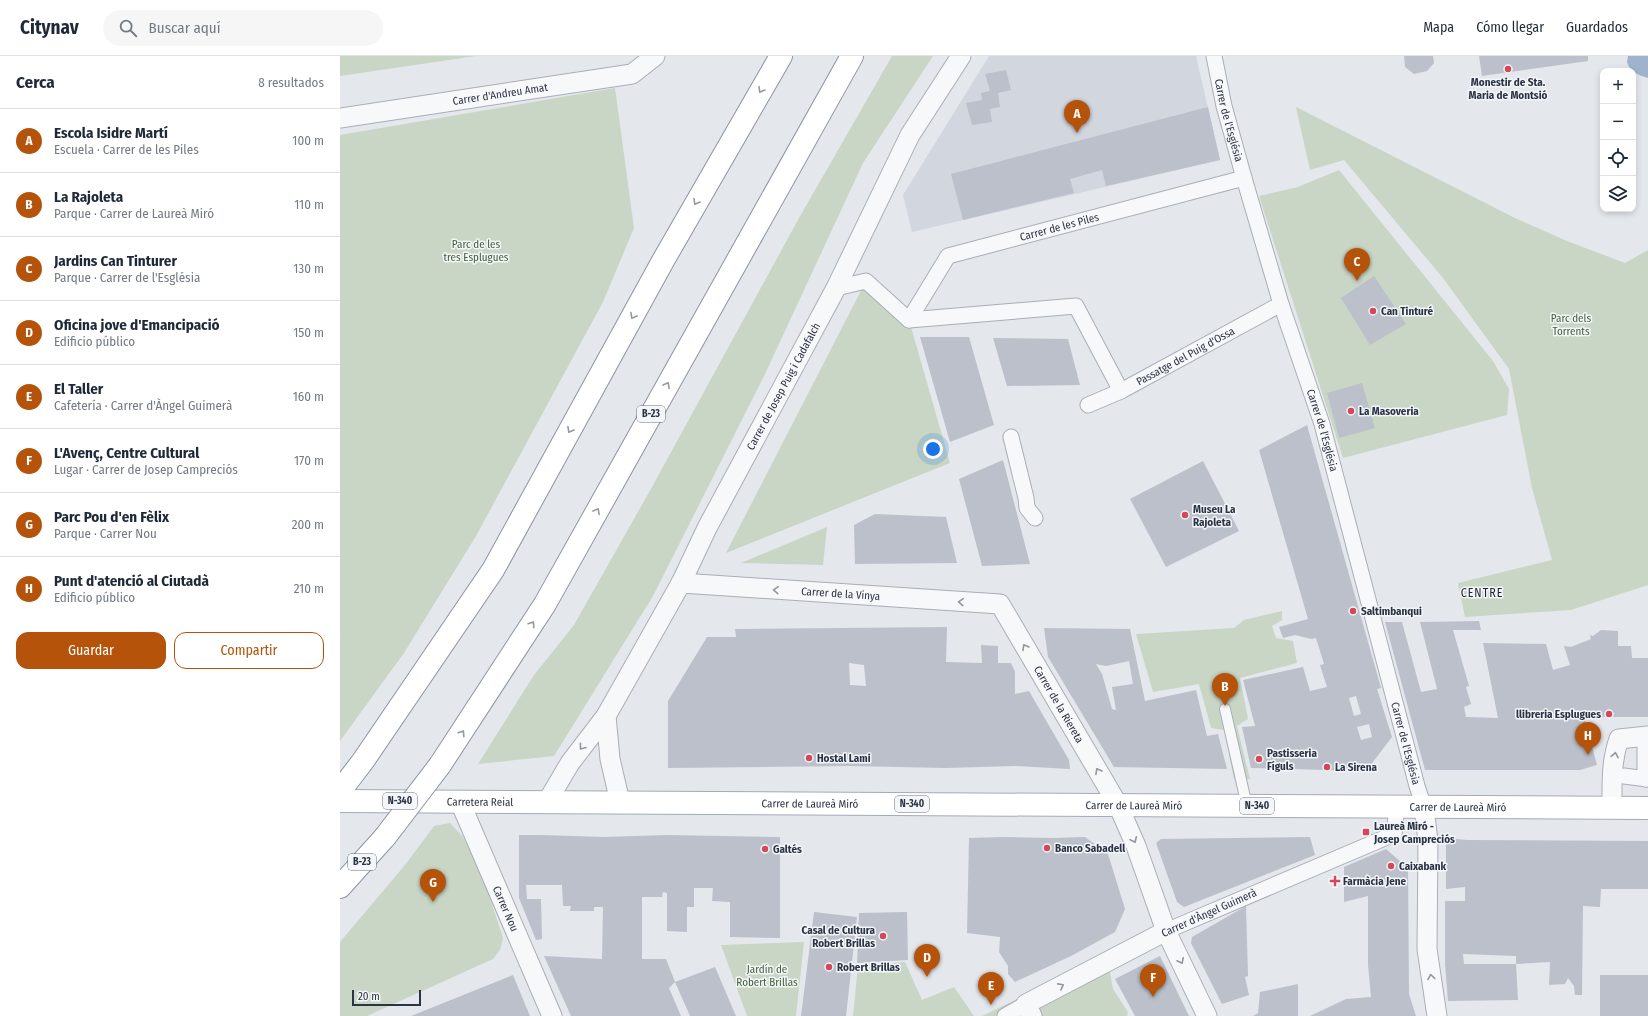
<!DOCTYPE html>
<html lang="es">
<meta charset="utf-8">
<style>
:root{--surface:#fff;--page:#f6f6f7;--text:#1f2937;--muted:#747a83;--line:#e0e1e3;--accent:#b45309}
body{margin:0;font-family:"Fira Sans Condensed",sans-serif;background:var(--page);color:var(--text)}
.controls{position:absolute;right:12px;top:12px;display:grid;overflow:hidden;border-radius:8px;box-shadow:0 2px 6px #0003}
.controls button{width:36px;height:36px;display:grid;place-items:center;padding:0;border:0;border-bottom:1px solid var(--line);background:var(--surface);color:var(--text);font:20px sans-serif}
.scale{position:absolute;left:12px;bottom:10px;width:69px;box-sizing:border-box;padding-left:4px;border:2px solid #2b3445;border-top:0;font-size:11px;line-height:14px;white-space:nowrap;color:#2b3445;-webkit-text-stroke:3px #f4f6f9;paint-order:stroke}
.you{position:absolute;left:593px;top:393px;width:14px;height:14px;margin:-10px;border:3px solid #fff;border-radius:50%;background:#1a73e8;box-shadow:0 0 0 6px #1a73e833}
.badge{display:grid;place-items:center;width:26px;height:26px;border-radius:50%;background:var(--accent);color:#fff;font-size:13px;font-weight:700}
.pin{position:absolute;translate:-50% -33px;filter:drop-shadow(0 1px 2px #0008)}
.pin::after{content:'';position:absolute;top:21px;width:14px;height:12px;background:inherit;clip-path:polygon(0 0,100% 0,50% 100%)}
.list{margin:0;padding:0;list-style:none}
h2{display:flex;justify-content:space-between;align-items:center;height:52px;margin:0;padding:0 16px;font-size:17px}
h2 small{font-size:13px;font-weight:400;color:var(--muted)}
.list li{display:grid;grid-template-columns:26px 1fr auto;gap:12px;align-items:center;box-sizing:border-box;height:64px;padding:0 16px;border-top:1px solid var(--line)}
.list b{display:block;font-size:15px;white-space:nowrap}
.list p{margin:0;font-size:13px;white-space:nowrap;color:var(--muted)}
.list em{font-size:13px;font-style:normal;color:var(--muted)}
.actions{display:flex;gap:8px;padding:12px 16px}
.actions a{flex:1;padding:9px 0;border:1px solid var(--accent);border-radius:12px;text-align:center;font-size:14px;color:var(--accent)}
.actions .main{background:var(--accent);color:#fff}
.icon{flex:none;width:22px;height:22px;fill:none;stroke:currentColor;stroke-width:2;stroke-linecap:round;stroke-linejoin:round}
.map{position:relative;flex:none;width:1308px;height:960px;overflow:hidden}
header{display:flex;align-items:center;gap:24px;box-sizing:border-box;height:56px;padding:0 20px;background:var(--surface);border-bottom:1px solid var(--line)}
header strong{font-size:19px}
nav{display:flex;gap:22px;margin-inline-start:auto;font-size:14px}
.search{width:280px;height:36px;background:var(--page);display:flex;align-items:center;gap:10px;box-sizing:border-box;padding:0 14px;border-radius:22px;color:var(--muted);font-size:15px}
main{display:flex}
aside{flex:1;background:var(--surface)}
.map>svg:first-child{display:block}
.built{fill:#d2d6de}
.green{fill:#c9d6c5}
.water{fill:#9fb4cc}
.building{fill:#bbc0ca;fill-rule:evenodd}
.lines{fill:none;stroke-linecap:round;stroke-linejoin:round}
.service-casing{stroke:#a9aeb7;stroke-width:12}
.pedestrian-casing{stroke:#a9aeb7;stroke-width:17}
.minor-casing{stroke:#a9aeb7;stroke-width:21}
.primary-casing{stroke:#a3abb8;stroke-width:24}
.motorway-casing{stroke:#8b94a3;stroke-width:24}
.service{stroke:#f7f8fa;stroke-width:10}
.pedestrian{stroke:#f7f8fa;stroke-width:15}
.minor{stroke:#f7f8fa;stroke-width:19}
.primary{stroke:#fff;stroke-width:22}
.motorway{stroke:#fff;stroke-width:22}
.motorway-bridge-casing{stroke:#8b94a3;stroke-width:24;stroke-linecap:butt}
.motorway-bridge{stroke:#fff;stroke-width:22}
.oneway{stroke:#959aa2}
.oneway2{stroke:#9196a0}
.poi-dot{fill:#d1495b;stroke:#f4f6f9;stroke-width:1.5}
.labels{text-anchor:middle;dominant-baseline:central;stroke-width:3;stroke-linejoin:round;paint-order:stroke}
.shield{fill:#f4f6f9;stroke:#676e7b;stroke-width:1}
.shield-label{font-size:10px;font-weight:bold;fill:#2b3445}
.poi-label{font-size:11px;font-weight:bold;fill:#2b3445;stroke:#f4f6f9;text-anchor:start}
.street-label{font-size:11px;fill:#2b3445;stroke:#f4f6f9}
.park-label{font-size:11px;fill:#3f6138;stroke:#f4f6f9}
.neighbourhood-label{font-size:12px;letter-spacing:1px;fill:#1d2536;stroke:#f4f6f9}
</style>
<header>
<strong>Citynav</strong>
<div class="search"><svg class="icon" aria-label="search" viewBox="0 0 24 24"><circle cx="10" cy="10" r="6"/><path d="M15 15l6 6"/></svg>Buscar aquí</div>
<nav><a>Mapa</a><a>Cómo llegar</a><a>Guardados</a></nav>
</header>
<main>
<aside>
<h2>Cerca<small>8 resultados</small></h2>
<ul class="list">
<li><span class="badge">A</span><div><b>Escola Isidre Martí</b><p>Escuela · Carrer de les Piles</p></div><em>100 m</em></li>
<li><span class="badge">B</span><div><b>La Rajoleta</b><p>Parque · Carrer de Laureà Miró</p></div><em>110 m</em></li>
<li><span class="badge">C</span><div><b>Jardins Can Tinturer</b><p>Parque · Carrer de l'Església</p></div><em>130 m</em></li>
<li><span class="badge">D</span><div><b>Oficina jove d'Emancipació</b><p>Edificio público</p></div><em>150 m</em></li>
<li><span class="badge">E</span><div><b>El Taller</b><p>Cafetería · Carrer d'Àngel Guimerà</p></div><em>160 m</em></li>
<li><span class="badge">F</span><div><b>L'Avenç, Centre Cultural</b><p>Lugar · Carrer de Josep Campreciós</p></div><em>170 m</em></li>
<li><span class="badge">G</span><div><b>Parc Pou d'en Fèlix</b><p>Parque · Carrer Nou</p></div><em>200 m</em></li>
<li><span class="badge">H</span><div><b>Punt d'atenció al Ciutadà</b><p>Edificio público</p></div><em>210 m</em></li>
</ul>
<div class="actions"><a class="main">Guardar</a><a>Compartir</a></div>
</aside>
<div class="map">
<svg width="1308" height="960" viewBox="0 0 1308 960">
<rect width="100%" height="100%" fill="#e4e7ec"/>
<!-- built -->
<path class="built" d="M 649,0 L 856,0 L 880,104 L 572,176 L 563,139 Z"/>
<!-- green -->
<path class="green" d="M 0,0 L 136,0 L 0,20 Z
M 552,0 L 593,0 L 523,107 L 425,318 L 313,540 L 214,700 L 138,708 L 194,619 L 234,569 L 312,431 L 459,162 Z
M 275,32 L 294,172 L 263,246 L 136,480 L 64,597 L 0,685 L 0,79 Z
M 956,51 L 1175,162 L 1227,185 L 1285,207 L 1308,194 L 1308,529 L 1231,554 L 1125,561 L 1118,527 L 1212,504 L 1192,432 L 1169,313 L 1103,222 L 1004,104 L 970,114 Z
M 999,114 L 1153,305 L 1169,333 L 1167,359 L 1003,402 L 919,140 L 958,131 Z
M 526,225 L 569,264 L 610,407 L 386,497 Z
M 487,471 L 483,509 L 401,507 Z
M 942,555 L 942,564 L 932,570 L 936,582 L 953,585 L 957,607 L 900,622 L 908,663 L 897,670 L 910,723 L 894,723 L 884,674 L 871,672 L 859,628 L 813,636 L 796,578 L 894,572 L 904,564 Z
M 110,767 L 123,781 L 143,821 L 163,882 L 160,894 L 153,903 L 27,960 L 0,960 L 0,886 L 65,809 L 94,770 Z
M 464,886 L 456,960 L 407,960 L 381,889 Z
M 767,900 L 773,933 L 788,956 L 787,960 L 642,960 Z
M 565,906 L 582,944 L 614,931 L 634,960 L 513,960 L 518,910 Z"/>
<!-- water -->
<path class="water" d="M 1288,0 L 1308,0 L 1308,22 C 1298,19 1290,16 1287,6 Z"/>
<!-- building -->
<path class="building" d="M 1064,0 L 1093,0 L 1094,7 L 1087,15 L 1074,18 L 1065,11 Z
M 1139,0 L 1248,0 L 1248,5 L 1142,20 Z
M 666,14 L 671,34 L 658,37 L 660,51 L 650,53 L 652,66 L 632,69 L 626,47 L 642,44 L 641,37 L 650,35 L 645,18 Z
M 868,51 L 880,104 L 766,130 L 762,114 L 730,123 L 734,137 L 623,164 L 611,118 Z
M 1034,220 L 1066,268 L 1030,289 L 1001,242 Z
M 580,281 L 629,281 L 654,369 L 610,386 Z
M 653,282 L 728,283 L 740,329 L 667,330 Z
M 1022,327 L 1035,372 L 999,382 L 987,337 Z
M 967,369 L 1041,632 L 1037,633 L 1052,681 L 1026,715 L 911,712 L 902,671 L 915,670 L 903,624 L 963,611 L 970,635 L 987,631 L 980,609 L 984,608 L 976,582 L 971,583 L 955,579 L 943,582 L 939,571 L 968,563 L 919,394 ZM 1016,640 L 1021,658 L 1014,660 L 1009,642 ZM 1029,668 L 1032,681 L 1021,684 L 1017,671 Z
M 663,404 L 690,508 L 642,510 L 619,423 Z
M 863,405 L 899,475 L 826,511 L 790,443 Z
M 535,458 L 606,461 L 617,507 L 515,508 L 514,469 Z
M 1139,565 L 1141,574 L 1113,574 L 1129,630 L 1126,631 L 1131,648 L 1124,651 L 1126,661 L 1158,662 L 1143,587 L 1206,588 L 1213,614 L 1230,609 L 1224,590 L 1231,591 L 1251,583 L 1250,579 L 1253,580 L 1261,574 L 1278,575 L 1278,590 L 1291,590 L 1292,602 L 1308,602 L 1308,661 L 1244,661 L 1257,709 L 1240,714 L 1085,714 L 1045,566 L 1062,566 L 1081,636 L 1097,633 L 1080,566 Z
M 607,571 L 606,606 L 642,607 L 641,589 L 658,590 L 658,607 L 671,607 L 675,616 L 675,638 L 689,635 L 729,704 L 730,713 L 675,710 L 606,712 L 510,710 L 328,712 L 328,645 L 367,581 L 396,581 L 395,573 ZM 509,607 L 524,609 L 526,630 L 510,629 Z
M 704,572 L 790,573 L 805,645 L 856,634 L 867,680 L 878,678 L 887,713 L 774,711 L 708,601 ZM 789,605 L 793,628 L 772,631 L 776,654 L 772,653 L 762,618 L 756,608 L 766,610 Z
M 179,779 L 202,779 L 264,781 L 327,779 L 440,781 L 440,882 L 390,881 L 390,846 L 372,845 L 373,832 L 354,832 L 354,851 L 347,851 L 347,876 L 327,875 L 327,837 L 323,836 L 322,841 L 302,841 L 302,903 L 326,903 L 335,926 L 329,932 L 341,960 L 231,960 L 204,900 L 262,903 L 263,851 L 254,851 L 254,855 L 230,855 L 231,850 L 223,850 L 222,829 L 186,829 L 187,843 L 201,843 L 202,883 L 196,884 L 179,842 Z
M 664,781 L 714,782 L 745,781 L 768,798 L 785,853 L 775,876 L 731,900 L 675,926 L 668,918 L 668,910 L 659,896 L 660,881 L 627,877 L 629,782 Z
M 970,781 L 975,799 L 844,851 L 837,846 L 816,787 L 821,783 Z
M 1106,782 L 1127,784 L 1308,785 L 1308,833 L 1261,833 L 1260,851 L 1243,850 L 1242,939 L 1235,939 L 1234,930 L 1228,922 L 1225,928 L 1209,929 L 1210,906 L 1176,908 L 1176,900 L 1123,898 L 1124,908 L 1176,908 L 1178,944 L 1108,945 L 1105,908 L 1105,845 L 1125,845 L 1125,831 L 1106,833 Z
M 1046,793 L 1068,812 L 1069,938 L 1076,960 L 970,960 L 1006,943 L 1031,941 L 1028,909 L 1028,840 L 1004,846 L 1004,811 Z
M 906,850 L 908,920 L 905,921 L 909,939 L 882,948 L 851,887 L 852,881 Z
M 474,856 L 517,861 L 506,960 L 461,960 Z
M 567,856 L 568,904 L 517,907 L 519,857 Z
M 820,900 L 849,960 L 795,960 L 775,923 Z
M 375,911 L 396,960 L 350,960 L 335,926 Z
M 173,919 L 190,960 L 71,960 Z
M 1260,919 L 1308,919 L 1308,960 L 1260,960 Z
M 958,928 L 958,960 L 913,960 L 918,957 L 920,936 Z"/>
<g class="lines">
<!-- service casing -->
<g class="service-casing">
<path id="service" d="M 885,653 L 907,750"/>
</g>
<!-- pedestrian casing -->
<g class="pedestrian-casing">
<g id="pedestrian">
<path id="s1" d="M 874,0 L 884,50 L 904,122 L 941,248 L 982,368 L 1077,730 L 1084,751"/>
<path d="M 496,232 L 526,225 L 569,264 L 736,250 L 781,335"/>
<path id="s2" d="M 569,264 L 608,200 L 904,122"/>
<path id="s3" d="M 748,349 L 781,335 L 941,248"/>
<path d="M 671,381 L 686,442 L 687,452 L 695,462"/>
<path d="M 1284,720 L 1308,723"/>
<path d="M 1305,723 L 1305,691 L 1308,691"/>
<path d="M 826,875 L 1054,778 L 1057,750"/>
<path d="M 665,960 L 686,948"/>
</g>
</g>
<!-- minor casing -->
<g class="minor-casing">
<g id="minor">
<path id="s4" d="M 0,62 L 292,18 L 315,0"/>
<path id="s5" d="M 341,527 L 660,548 L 778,749 L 796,790 L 826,875 L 867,960"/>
<path d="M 266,660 L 270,703 L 280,746"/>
<path id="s6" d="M 120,746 L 212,960"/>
<path id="s7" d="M 207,746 L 230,707 L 266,660 L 341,527 L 367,472 L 496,232 L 570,79 L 621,0"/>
<path d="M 1084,751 L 1088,785 L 1087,893 L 1097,960"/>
<path d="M 1272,752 C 1272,728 1271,705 1279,683 L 1308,680"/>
<path d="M 692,960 L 686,948 L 826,875"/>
</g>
</g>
<!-- primary casing -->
<g class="primary-casing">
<g id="primary">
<path id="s8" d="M 0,745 L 1308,752"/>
</g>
</g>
<!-- motorway casing -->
<g class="motorway-casing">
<path id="motorway" d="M 100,709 L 205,548 L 512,0
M 0,735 L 23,705 L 153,514 L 324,203 L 441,0
M 0,831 L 45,781"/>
</g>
<!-- service -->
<use href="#service" class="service"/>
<!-- pedestrian -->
<use href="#pedestrian" class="pedestrian"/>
<!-- minor -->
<use href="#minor" class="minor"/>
<!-- primary -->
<use href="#primary" class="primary"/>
<!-- motorway -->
<use href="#motorway" class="motorway"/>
<!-- motorway-bridge casing -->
<g class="motorway-bridge-casing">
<path id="motorway-bridge" d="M 45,781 L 100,709"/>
</g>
<!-- motorway-bridge -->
<use href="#motorway-bridge" class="motorway-bridge"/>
</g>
<!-- one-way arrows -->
<defs><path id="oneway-chevron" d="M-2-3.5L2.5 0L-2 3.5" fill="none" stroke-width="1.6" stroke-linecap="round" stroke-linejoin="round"/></defs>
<g class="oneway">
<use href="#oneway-chevron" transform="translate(421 34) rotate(120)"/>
<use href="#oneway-chevron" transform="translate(356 146) rotate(120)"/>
<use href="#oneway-chevron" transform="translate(293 260) rotate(119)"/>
<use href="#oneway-chevron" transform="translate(327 329) rotate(-61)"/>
<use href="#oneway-chevron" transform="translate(230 374) rotate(119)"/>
<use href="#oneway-chevron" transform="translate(257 455) rotate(-61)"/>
<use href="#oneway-chevron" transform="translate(192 568) rotate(-57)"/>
<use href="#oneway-chevron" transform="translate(122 677) rotate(-57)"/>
</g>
<g class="oneway2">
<use href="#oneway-chevron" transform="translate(436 534) rotate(-176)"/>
<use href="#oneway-chevron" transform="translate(621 546) rotate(-176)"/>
<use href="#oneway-chevron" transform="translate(685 591) rotate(-120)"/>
<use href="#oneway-chevron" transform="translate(242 691) rotate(127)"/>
<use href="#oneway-chevron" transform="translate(1275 699) rotate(-80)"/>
<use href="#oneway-chevron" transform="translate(758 715) rotate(-119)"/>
<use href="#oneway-chevron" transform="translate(794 784) rotate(66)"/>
<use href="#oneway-chevron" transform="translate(841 905) rotate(64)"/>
<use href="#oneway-chevron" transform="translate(1091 921) rotate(-99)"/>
<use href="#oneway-chevron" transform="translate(721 930) rotate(-28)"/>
</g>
<!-- markers -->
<g class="poi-dot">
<circle cx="1168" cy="13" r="4"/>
<circle cx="1033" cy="255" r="4"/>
<circle cx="1011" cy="355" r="4"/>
<circle cx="845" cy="459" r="4"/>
<circle cx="1013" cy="555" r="4"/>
<circle cx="1269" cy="658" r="4"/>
<circle cx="469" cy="702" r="4"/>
<circle cx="919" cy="703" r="4"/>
<circle cx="987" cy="711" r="4"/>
<rect x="1022" y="772" width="8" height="8" rx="2"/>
<circle cx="707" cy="792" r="4"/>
<circle cx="425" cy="793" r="4"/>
<circle cx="1051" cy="810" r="4"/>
<path d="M993 819h4v4h4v4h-4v4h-4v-4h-4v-4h4z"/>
<circle cx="543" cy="880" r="4"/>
<circle cx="489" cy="911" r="4"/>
</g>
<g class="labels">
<!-- shield labels -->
<g class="shield">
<rect x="297" y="350" width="28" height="16" rx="3"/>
<rect x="43" y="737" width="34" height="16" rx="3"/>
<rect x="555" y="740" width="34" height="16" rx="3"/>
<rect x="900" y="742" width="34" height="16" rx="3"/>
<rect x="8" y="798" width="28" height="16" rx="3"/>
</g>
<g class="shield-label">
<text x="311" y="358">B-23</text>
<text x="60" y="745">N-340</text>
<text x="572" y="748">N-340</text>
<text x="917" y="750">N-340</text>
<text x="22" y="806">B-23</text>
</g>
<!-- poi labels -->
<g class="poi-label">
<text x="1168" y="26" text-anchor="middle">Monestir de Sta.<tspan x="1168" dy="13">Maria de Montsió</tspan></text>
<text x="1041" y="255">Can Tinturé</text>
<text x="1019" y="355">La Masoveria</text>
<text x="853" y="453">Museu La<tspan x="853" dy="13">Rajoleta</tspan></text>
<text x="1021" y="555">Saltimbanqui</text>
<text x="1261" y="658" text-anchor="end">llibreria Esplugues</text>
<text x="927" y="697">Pastisseria<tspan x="927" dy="13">Fíguls</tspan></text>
<text x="477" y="702">Hostal Lami</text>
<text x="995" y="711">La Sirena</text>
<text x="1034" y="770">Laureà Miró -<tspan x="1034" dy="13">Josep Campreciós</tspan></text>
<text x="715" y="792">Banco Sabadell</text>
<text x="433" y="793">Galtés</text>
<text x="1059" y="810">Caixabank</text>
<text x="1003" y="825">Farmàcia Jene</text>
<text x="535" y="874" text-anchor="end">Casal de Cultura<tspan x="535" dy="13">Robert Brillas</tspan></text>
<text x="497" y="911">Robert Brillas</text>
</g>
<!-- street labels -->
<g class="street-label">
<text stroke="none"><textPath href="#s4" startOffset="162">Carrer d'Andreu Amat</textPath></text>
<text stroke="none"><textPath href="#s1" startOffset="66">Carrer de l'Església</textPath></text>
<text stroke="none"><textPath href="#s2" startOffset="190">Carrer de les Piles</textPath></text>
<text stroke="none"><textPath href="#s3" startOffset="109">Passatge del Puig d'Ossa</textPath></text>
<text stroke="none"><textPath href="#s7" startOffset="479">Carrer de Josep Puig i Cadafalch</textPath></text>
<text stroke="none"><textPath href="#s1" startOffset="390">Carrer de l'Església</textPath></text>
<text stroke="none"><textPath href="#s5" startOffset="160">Carrer de la Vinya</textPath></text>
<text stroke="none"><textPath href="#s5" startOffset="436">Carrer de la Riereta</textPath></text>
<text stroke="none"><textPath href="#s1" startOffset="714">Carrer de l'Església</textPath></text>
<text stroke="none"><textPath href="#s8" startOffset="140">Carretera Reial</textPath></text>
<text stroke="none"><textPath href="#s8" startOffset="470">Carrer de Laureà Miró</textPath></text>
<text stroke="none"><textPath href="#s8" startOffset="794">Carrer de Laureà Miró</textPath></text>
<text stroke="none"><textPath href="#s8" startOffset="1118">Carrer de Laureà Miró</textPath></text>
<text stroke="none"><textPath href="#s6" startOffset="116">Carrer Nou</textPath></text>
<text transform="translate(869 857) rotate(-24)">Carrer d'Àngel Guimerà</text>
</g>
<!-- park labels -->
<g class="park-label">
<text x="136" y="188">Parc de les<tspan x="136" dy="13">tres Esplugues</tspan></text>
<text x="1231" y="262">Parc dels<tspan x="1231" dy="13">Torrents</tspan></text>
<text x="427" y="913">Jardín de<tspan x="427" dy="13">Robert Brillas</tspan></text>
</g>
<!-- neighbourhood labels -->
<g class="neighbourhood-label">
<text x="1142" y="537">CENTRE</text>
</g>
</g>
</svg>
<div class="controls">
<button>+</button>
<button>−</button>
<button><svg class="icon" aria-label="locate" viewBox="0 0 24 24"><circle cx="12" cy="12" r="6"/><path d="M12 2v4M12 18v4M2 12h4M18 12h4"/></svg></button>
<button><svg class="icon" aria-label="layers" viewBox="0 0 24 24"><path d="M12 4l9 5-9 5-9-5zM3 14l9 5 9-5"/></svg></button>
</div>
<div class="scale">20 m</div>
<div class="you"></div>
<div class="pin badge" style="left:737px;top:77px">A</div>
<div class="pin badge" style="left:885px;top:650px">B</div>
<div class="pin badge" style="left:1017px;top:225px">C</div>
<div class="pin badge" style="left:587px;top:921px">D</div>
<div class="pin badge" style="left:651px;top:949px">E</div>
<div class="pin badge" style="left:813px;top:941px">F</div>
<div class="pin badge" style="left:93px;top:846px">G</div>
<div class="pin badge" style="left:1248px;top:699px">H</div>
</div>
</main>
